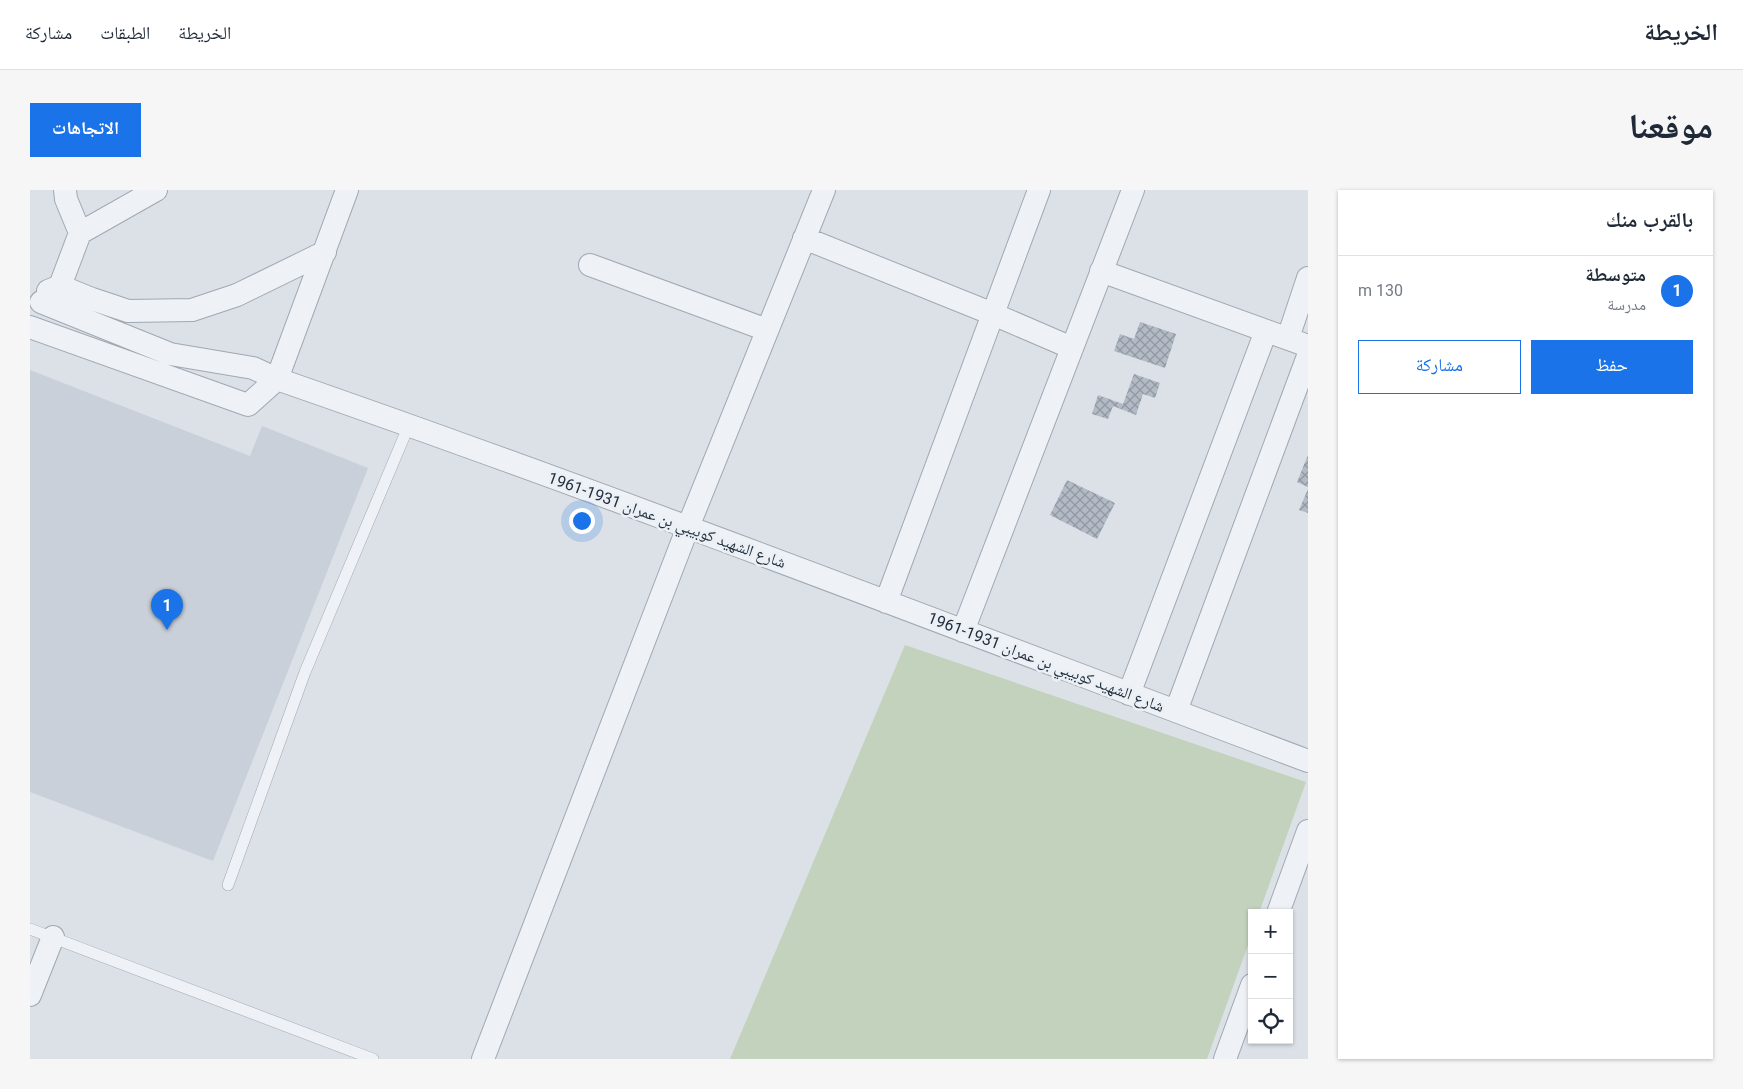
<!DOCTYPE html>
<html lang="ar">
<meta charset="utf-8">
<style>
:root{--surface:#fff;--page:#f6f6f7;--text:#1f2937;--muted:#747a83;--line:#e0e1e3;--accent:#1a73e8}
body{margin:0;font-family:Roboto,"Noto Naskh Arabic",sans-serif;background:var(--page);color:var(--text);direction:rtl}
.controls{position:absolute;right:15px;bottom:15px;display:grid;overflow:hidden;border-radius:0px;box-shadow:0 1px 4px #0004}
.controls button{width:45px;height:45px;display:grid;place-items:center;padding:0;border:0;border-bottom:1px solid var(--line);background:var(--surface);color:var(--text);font:25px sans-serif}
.you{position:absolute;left:551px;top:330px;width:18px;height:18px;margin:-12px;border:4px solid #fff;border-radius:50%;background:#1a73e8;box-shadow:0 0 0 8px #1a73e833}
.badge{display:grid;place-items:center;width:32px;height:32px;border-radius:50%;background:var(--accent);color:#fff;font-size:16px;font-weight:700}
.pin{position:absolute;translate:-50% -41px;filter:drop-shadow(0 1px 2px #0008)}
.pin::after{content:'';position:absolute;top:26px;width:18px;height:15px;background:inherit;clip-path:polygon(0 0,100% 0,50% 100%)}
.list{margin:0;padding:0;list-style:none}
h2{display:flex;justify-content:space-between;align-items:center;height:65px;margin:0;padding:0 20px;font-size:21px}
h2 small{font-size:16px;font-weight:400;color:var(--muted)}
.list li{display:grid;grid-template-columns:32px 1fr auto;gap:15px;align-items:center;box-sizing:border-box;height:70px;padding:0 20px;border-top:1px solid var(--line)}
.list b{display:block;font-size:19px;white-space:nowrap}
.list p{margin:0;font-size:16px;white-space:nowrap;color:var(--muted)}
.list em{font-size:16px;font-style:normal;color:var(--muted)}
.actions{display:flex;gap:10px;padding:15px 20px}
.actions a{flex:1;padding:11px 0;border:1px solid var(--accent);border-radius:0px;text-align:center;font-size:18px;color:var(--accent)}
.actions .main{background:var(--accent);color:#fff}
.icon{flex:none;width:28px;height:28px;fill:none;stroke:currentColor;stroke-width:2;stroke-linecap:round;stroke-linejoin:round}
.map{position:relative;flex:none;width:1278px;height:869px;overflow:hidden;direction:ltr;border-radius:0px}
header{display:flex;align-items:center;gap:30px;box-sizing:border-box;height:70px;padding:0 25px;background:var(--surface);border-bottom:1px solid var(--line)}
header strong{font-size:24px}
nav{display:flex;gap:28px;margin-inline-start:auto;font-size:18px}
.intro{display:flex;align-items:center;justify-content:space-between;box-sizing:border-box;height:120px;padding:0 30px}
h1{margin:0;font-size:35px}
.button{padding:12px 22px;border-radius:0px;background:var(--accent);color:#fff;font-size:18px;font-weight:700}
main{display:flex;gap:30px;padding:0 30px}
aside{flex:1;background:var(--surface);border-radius:0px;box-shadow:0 1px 4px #0004}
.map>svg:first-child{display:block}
.built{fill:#c9d0da}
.pitch{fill:#c3d2bc}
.building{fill:url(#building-cross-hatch)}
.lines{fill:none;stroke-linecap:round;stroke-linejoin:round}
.lane-casing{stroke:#a0a8b1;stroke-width:12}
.street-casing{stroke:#a0a8b1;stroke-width:24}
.lane{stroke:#eef1f5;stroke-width:11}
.street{stroke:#eef1f5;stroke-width:22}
.labels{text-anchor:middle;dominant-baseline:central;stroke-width:5;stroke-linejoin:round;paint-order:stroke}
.street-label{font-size:16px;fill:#242f3f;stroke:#ebf0f5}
</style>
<header>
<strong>الخريطة</strong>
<nav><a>الخريطة</a><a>الطبقات</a><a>مشاركة</a></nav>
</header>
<div class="intro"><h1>موقعنا</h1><a class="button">الاتجاهات</a></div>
<main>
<aside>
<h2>بالقرب منك<small></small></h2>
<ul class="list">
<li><span class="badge">1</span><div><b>متوسطة</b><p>مدرسة</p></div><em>130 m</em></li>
</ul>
<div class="actions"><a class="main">حفظ</a><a>مشاركة</a></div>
</aside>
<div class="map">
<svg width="1278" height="869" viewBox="0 0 1278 869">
<defs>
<pattern id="building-cross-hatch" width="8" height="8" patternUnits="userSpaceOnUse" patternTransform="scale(1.25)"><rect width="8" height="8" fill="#b2bac5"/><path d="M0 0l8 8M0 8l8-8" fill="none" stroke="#9198a1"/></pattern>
</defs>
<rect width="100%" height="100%" fill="#dbe1e7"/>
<!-- built -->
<path class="built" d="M 0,180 L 220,266 L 232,236 L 338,278 L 183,671 L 0,602 Z"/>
<!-- pitch -->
<path class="pitch" d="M 875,455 L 1276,592 L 1229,723 L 1222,723 L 1222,744 L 1177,869 L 700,869 Z"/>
<!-- building -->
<path class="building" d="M 1110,132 L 1146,144 L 1135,178 L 1084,161 L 1090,144 L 1104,149 Z
M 1104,184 L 1130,193 L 1125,208 L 1113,204 L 1106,225 L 1083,216 L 1078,229 L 1062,224 L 1068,205 L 1093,214 Z
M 1278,265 L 1278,297 L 1267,292 Z
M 1037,290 L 1085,313 L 1067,349 L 1020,325 Z
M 1278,299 L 1278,323 L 1269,320 Z"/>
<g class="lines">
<!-- lane casing -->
<g class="lane-casing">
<path id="lane" d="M 198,695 L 275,482 L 379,235
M 0,739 L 343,869"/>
</g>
<!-- street casing -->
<g class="street-casing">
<path id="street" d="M 35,0 L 36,9 L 50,43
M 774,48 L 963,124 L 1042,158
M 560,75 L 737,140
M 1071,81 L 1278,156
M 30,96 L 62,109 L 98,121 L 162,120 L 207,105 L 295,62
M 18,101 L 30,96 L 50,43 L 126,0
M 11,112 L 140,164 L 223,178 L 247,189 L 317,0
M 0,137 L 218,215 L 247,189 C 593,309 935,442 1278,571
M 1258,148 L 1278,88
M 856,412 L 1009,0
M 933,441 L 1103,0
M 1099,504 L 1236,141
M 1146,521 L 1278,166
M 1248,723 L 1278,641
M 0,805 L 23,747
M 453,869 L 658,337 L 794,0
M 1195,869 L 1222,795"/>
</g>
<!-- lane -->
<use href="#lane" class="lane"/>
<!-- street -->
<use href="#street" class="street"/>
</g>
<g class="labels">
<!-- street labels -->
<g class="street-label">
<text transform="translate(637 330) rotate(20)">شارع الشهيد كوبيبي بن عمران 1931-1961</text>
<text transform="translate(1016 472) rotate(21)">شارع الشهيد كوبيبي بن عمران 1931-1961</text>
</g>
</g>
</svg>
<div class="controls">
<button>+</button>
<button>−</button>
<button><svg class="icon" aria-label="locate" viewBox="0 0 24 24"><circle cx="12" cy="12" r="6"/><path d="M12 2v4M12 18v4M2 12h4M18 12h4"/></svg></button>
</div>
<div class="you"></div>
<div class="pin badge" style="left:137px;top:440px">1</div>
</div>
</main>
